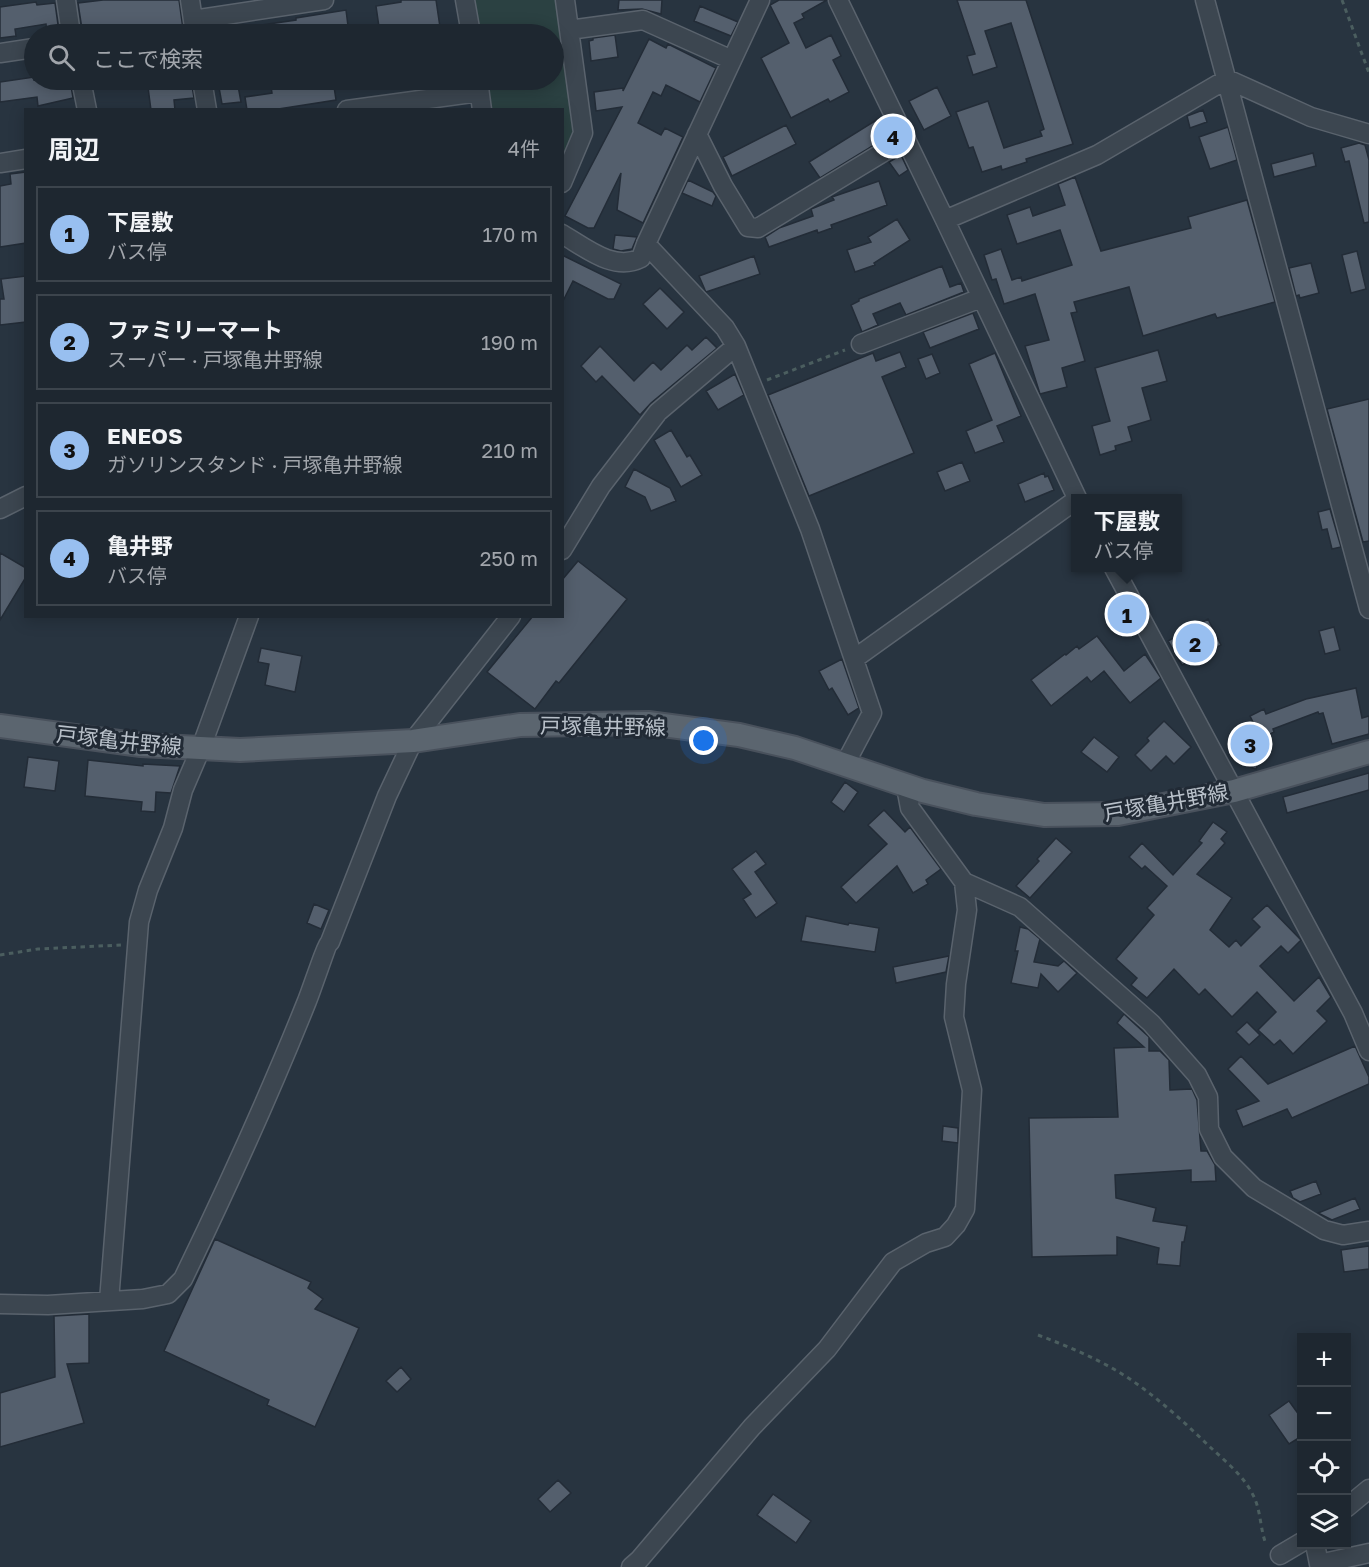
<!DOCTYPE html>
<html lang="ja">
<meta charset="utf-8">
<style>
:root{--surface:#1e2730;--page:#262f38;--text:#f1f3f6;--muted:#a1a5ab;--line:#3c444c;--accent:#98bff0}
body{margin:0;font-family:"Golos Text","Noto Sans JP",sans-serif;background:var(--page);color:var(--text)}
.controls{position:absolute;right:18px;bottom:18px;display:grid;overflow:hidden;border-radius:0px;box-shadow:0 3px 15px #0003}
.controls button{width:54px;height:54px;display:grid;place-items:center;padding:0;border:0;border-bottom:2px solid var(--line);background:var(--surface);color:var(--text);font:30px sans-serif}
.you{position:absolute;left:704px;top:741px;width:21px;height:21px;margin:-15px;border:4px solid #fff;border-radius:50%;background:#1a73e8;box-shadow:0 0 0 9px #1a73e833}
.badge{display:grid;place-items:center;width:39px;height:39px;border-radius:50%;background:var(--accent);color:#111;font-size:20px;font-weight:700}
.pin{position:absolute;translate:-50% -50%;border:3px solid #fff;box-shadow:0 2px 6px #0006}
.popup{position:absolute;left:1071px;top:494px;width:111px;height:78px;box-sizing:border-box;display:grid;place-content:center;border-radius:0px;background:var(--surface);filter:drop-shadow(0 2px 4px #0005);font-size:20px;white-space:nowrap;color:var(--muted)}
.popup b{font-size:22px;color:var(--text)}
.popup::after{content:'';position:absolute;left:50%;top:100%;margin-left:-12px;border:12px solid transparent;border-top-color:var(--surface)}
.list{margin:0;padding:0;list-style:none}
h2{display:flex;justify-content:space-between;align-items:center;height:78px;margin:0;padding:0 24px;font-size:26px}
h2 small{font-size:20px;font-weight:400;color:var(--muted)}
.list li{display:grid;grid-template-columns:39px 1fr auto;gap:18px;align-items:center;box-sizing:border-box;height:96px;margin:0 12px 12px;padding:0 12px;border:2px solid var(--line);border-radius:0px}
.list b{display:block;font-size:22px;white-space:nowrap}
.list p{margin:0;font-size:20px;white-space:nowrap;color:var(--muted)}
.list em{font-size:20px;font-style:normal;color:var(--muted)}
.icon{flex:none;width:33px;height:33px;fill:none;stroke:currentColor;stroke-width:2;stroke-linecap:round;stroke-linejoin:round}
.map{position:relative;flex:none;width:1369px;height:1567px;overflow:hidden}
.search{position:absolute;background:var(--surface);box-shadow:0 3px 15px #0003;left:24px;top:24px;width:540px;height:66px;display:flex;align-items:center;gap:15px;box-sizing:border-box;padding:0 21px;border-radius:33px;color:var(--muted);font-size:22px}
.panel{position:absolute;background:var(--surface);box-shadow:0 3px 15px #0003;left:24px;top:108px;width:540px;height:510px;border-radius:0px}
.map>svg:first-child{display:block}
.green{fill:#2b4142}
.building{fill:#545f6d;stroke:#232c37;stroke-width:1.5}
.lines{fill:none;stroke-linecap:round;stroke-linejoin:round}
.minor-casing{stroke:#5a636d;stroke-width:21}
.major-casing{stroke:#49515c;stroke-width:26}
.path{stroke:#4b5e5f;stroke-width:3;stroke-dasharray:4.5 4.5;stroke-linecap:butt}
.minor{stroke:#3c4650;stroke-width:18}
.major{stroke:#5b656f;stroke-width:22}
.labels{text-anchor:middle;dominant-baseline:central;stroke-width:6;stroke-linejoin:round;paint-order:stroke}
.street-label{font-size:21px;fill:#b9c1ca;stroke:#212a35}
</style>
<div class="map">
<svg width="1369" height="1567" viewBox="0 0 1369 1567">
<rect width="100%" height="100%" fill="#283440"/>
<!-- green -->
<path class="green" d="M 472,0 L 558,0 L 576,132 L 563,167 L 562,110 L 489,109 L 484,80 L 554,80 L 554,34 L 477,34 Z"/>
<!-- building -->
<path class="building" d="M 103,0 L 179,0 L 183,29 L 156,34 L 89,34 L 88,28 L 82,29 L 78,3 Z
M 401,0 L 436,0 L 441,34 L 380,34 L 376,6 L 401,2 Z
M 619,0 L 662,0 L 661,14 L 642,9 L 618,10 Z
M 779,0 L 827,0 L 802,14 L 804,18 L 794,23 L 806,48 L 831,35 L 841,56 L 833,60 L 849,92 L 830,102 L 828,99 L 791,118 L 761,58 L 789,43 L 770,5 Z
M 957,0 L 1026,0 L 1073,144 L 1026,159 L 1027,162 L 1002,170 L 1001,166 L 982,172 L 973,147 L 969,148 L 956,112 L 988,101 L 1004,148 L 1042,136 L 1040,131 L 1044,129 L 1011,23 L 985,31 L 997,67 L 973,75 L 967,56 L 975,54 Z
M 36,2 L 37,5 L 55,3 L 59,32 L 47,33 L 46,24 L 15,29 L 16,36 L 0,38 L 0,7 Z
M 700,6 L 738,22 L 731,36 L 694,21 Z
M 346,10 L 349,34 L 328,34 L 328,30 L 298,34 L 256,34 L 255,26 L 296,20 L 296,18 Z
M 615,35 L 618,57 L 591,61 L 589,41 L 593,40 L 593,38 Z
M 649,39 L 666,48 L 668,44 L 716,68 L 700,102 L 666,85 L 661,96 L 653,92 L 638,123 L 661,135 L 665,128 L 683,137 L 643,223 L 617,210 L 621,173 L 594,228 L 588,228 L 565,216 L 622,107 L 596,111 L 594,92 L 623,88 L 623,91 Z
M 34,77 L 34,80 L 70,80 L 73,98 L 38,106 L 37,97 L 0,102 L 0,82 Z
M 147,80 L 191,80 L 194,98 L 174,100 L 175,110 L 151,110 Z
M 237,80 L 241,102 L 222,104 L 218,82 Z
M 270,80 L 333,80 L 336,100 L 272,110 L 247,110 L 245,97 L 272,93 Z
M 937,87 L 951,116 L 924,130 L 909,101 Z
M 1203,110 L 1207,122 L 1190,128 L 1187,116 Z
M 878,119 L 889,136 L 820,178 L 809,162 Z
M 786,125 L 796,144 L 732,176 L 723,157 Z
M 1228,127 L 1237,160 L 1210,169 L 1199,137 Z
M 1359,143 L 1365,145 L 1369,160 L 1369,222 L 1364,223 L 1349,161 L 1345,162 L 1341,148 Z
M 1313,153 L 1316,166 L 1274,177 L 1271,164 Z
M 901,155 L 908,170 L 899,176 L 889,162 Z
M 26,172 L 26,243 L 0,247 L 0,186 L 11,184 L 10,174 Z
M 1075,177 L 1101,251 L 1191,228 L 1188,217 L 1247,200 L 1275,302 L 1217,318 L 1215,314 L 1143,336 L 1129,287 L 1074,302 L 1077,312 L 1071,313 L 1085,361 L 1062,368 L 1067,387 L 1040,394 L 1025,346 L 1049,340 L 1035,294 L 1004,304 L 996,279 L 992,280 L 984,255 L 1001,249 L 1012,280 L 1021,277 L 1022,281 L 1072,265 L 1060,230 L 1017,244 L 1007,215 L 1030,207 L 1033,216 L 1065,205 L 1058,184 Z
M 688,180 L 713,192 L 716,196 L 712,206 L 682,193 Z
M 879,181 L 887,205 L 831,225 L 832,228 L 818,233 L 817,230 L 769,247 L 765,237 L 779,228 L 813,216 L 811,209 L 834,200 L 832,197 Z
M 897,219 L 910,240 L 874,263 L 875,265 L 855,272 L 847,250 L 871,242 L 868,237 Z
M 615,235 L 637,237 L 632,249 L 621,251 L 613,249 Z
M 1357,251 L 1366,289 L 1351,293 L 1342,255 Z
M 562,255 L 621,284 L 614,299 L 608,299 L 573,281 L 562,303 Z
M 754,256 L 760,274 L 706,292 L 705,290 L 699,276 Z
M 1311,263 L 1319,293 L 1300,298 L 1299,295 L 1296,296 L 1289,268 Z
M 942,266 L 950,287 L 961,283 L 964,292 L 906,315 L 900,303 L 873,314 L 878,325 L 862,332 L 851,305 L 859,301 L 859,299 Z
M 26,276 L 26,322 L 0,325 L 0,299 L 4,299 L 1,279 Z
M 660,288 L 684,312 L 667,329 L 643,304 Z
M 973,313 L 979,329 L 930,348 L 923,332 Z
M 706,337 L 717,348 L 651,403 L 640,415 L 602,376 L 596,382 L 581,366 L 600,346 L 634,381 L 653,362 L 661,370 L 687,345 L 692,350 Z
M 1158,350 L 1167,381 L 1142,388 L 1151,420 L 1128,427 L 1132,441 L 1115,446 L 1116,450 L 1100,455 L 1092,426 L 1110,421 L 1095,368 Z
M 900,352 L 906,367 L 882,377 L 914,453 L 809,496 L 768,395 L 873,353 L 876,361 Z
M 995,353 L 1021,416 L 997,426 L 1004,442 L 975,453 L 966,431 L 992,420 L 969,364 Z
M 932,354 L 940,373 L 926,379 L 918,359 Z
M 735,374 L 744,395 L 718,410 L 706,391 Z
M 1369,399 L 1369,541 L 1363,542 L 1327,409 Z
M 671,430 L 687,457 L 690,455 L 702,475 L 681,487 L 654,440 Z
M 962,462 L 970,481 L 945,491 L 937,472 Z
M 634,469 L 670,488 L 676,501 L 651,511 L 645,497 L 625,487 Z
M 1044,473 L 1045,477 L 1048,476 L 1054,490 L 1025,502 L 1018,484 Z
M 1330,509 L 1341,547 L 1332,549 L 1327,529 L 1322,530 L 1318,512 Z
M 0,553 L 26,568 L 26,577 L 0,620 Z
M 578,561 L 627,599 L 559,683 L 556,681 L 535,709 L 487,672 L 533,616 L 562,616 L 562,580 Z
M 1208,619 L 1221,645 L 1182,665 L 1168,641 Z
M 1334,627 L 1340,650 L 1325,654 L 1319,631 Z
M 1097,636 L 1124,671 L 1145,654 L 1161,678 L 1130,703 L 1104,671 L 1091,682 L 1087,677 L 1051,706 L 1031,680 L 1065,654 L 1066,655 L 1077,646 L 1079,649 Z
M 261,648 L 302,656 L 295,692 L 265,685 L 269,664 L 258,662 Z
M 842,659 L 859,708 L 848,715 L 832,688 L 829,690 L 819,671 Z
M 1356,688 L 1362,718 L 1369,716 L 1369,734 L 1332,744 L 1323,713 L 1319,714 L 1318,712 L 1273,729 L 1274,732 L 1268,735 L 1256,769 L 1239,763 L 1253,722 L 1250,716 L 1264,709 L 1266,714 L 1306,699 Z
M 1164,721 L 1191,747 L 1174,764 L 1166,756 L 1151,771 L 1135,755 L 1149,741 L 1147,738 Z
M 1094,737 L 1119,757 L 1107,772 L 1081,752 Z
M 28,757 L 59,761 L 55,791 L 24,787 Z
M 88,760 L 143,766 L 143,764 L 180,766 L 171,793 L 156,792 L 155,812 L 141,811 L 142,802 L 85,796 Z
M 1369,773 L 1369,790 L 1287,813 L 1283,797 Z
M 845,782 L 858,792 L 844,812 L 831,802 Z
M 884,810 L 905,832 L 910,827 L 941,869 L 926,880 L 928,884 L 913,893 L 897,866 L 856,903 L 841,887 L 887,844 L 868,825 Z
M 1213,822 L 1227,832 L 1221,839 L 1225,843 L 1197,874 L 1232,898 L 1210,930 L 1229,947 L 1236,940 L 1241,946 L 1260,927 L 1252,919 L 1267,905 L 1301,940 L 1288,953 L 1281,946 L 1260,966 L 1294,1001 L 1319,977 L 1331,997 L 1317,1011 L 1327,1021 L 1293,1054 L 1280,1040 L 1274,1045 L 1258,1030 L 1276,1012 L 1257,992 L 1232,1017 L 1205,989 L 1199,995 L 1174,969 L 1147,998 L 1131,985 L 1137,978 L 1116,959 L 1154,915 L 1147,908 L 1167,886 L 1145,866 L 1142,869 L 1129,857 L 1142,843 L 1173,875 L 1202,843 L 1199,841 Z
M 1056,838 L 1072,852 L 1030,898 L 1016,886 L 1039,861 L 1037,859 Z
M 756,851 L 766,864 L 755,872 L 777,903 L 756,918 L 743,899 L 751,894 L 732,869 Z
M 314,904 L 329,910 L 321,929 L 307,923 Z
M 806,916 L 848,925 L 849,923 L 879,928 L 875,952 L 801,941 Z
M 1020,927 L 1028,929 L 1040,939 L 1034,962 L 1058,966 L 1064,961 L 1077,973 L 1058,992 L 1041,974 L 1038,988 L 1011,983 L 1018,951 L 1015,951 Z
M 949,956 L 946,972 L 896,983 L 893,967 Z
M 1124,1014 L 1149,1037 L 1149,1051 L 1160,1051 L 1169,1060 L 1170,1090 L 1192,1089 L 1197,1100 L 1201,1151 L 1207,1151 L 1215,1165 L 1216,1181 L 1191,1182 L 1191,1170 L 1115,1175 L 1116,1198 L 1156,1208 L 1153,1221 L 1187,1226 L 1184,1242 L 1182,1242 L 1180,1266 L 1157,1264 L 1159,1248 L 1117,1237 L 1117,1255 L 1032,1257 L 1029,1118 L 1118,1117 L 1114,1048 L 1144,1047 L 1117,1023 Z
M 1247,1022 L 1260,1035 L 1249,1045 L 1236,1032 Z
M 1355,1046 L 1369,1077 L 1369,1084 L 1292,1118 L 1287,1109 L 1243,1127 L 1236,1110 L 1259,1101 L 1228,1069 L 1241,1056 L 1268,1084 Z
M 943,1126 L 958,1128 L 958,1143 L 942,1141 Z
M 1316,1181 L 1321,1194 L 1300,1202 L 1293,1198 L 1290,1191 Z
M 1355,1198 L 1360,1209 L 1332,1220 L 1318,1213 Z
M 215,1239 L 311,1282 L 308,1288 L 323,1299 L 315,1309 L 359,1328 L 315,1427 L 267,1405 L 269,1400 L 164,1351 Z
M 1369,1246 L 1369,1269 L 1344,1272 L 1341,1250 Z
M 89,1314 L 89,1363 L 67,1364 L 84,1423 L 0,1447 L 0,1393 L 55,1377 L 54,1316 Z
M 401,1367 L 411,1379 L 397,1392 L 386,1381 Z
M 1289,1401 L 1302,1419 L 1302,1436 L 1289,1444 L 1269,1415 Z
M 558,1480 L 571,1493 L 550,1512 L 538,1499 Z
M 773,1494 L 811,1521 L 796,1543 L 757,1515 Z"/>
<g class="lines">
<!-- minor casing -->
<g class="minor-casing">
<path id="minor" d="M 66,0 L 71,34
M 190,0 L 195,34
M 465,0 L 471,34
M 838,0 L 945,220 L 1077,498
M 1205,0 L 1369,609
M 193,20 L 324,0
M 569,30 L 643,20 L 732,60
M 0,53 L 34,48
M 81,80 L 87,110
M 202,80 L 207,110
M 478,80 L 482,110
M 347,110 L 479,92
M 697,134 L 723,186 L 748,227 L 758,228 L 905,139
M 0,163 L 26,159
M 562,183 L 583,133 L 565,0
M 945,220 L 1097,155 L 1227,79 L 1311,117 L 1369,134
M 562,234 C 586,248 614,272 641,258 L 646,244 L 760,0
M 646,244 L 725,328 L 736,346 L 810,529 L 872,713 L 845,764
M 861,344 L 981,298
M 0,509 L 26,496
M 562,550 L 601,486 L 658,412 L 736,346
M 1114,568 L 1353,1013 L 1369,1051
M 854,659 L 1076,500
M 906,787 L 910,808 L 964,882 L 1020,907 L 1151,1023 L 1197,1075 L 1208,1097 L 1209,1129 L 1223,1157 L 1254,1188 L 1324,1230 L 1343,1235 L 1369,1231
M 109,1301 L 139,922 L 148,890 L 173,828 L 183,790 L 201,748 L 249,616
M 0,1304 L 48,1305 L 143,1299 L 168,1294 L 183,1279 C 227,1188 269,1096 307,1001 C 311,992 326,945 330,942 L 387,796 L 413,741 L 511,616
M 1346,1508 L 1369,1489
M 1315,1544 L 1319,1564 L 1369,1553
M 1280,1555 L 1302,1542
M 631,1567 L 639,1560 L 752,1427 L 827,1349 L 893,1262 L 926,1243 L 945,1237 L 956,1225 L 965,1209 L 972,1090 L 954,1017 L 956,984 L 967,910 L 964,882"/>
</g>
<!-- major casing -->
<g class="major-casing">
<path id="major" d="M 0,726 L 141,745 L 240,750 L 413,741 L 520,725 L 648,723 L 739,735 L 795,748 L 923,791 L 976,804 L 1044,815 L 1118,814 L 1234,791 L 1369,752"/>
</g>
<!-- path -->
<path class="path" d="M 1342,0 L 1369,73
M 767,380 L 845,350
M 0,955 L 38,949 L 121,945
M 1038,1335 C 1067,1346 1096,1358 1122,1374 C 1154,1394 1183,1421 1210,1447 C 1225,1461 1244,1476 1253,1495 C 1261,1510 1260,1529 1266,1544"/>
<!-- minor -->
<use href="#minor" class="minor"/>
<!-- major -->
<use href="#major" class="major"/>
</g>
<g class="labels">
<!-- street labels -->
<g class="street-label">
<text transform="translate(603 726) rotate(1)">戸塚亀井野線</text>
<text transform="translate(119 740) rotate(6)">戸塚亀井野線</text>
<text transform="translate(1166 802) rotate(-10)">戸塚亀井野線</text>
</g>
</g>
</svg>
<div class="controls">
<button>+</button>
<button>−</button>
<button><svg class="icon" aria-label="locate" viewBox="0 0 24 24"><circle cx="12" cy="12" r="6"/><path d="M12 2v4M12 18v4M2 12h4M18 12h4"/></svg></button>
<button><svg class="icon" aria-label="layers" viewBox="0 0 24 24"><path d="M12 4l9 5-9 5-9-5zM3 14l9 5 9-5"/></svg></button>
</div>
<div class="you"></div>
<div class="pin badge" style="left:1127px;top:614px">1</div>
<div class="popup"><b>下屋敷</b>バス停</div>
<div class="pin badge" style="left:1195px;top:643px">2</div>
<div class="pin badge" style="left:1250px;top:744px">3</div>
<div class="pin badge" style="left:893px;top:136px">4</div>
<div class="search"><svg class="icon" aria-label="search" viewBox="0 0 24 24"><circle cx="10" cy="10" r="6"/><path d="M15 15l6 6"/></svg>ここで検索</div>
<section class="panel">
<h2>周辺<small>4件</small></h2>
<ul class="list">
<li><span class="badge">1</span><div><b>下屋敷</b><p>バス停</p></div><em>170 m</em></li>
<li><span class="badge">2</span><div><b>ファミリーマート</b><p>スーパー · 戸塚亀井野線</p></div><em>190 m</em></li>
<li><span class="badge">3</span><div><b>ENEOS</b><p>ガソリンスタンド · 戸塚亀井野線</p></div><em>210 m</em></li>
<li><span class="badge">4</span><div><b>亀井野</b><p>バス停</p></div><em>250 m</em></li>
</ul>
</section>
</div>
